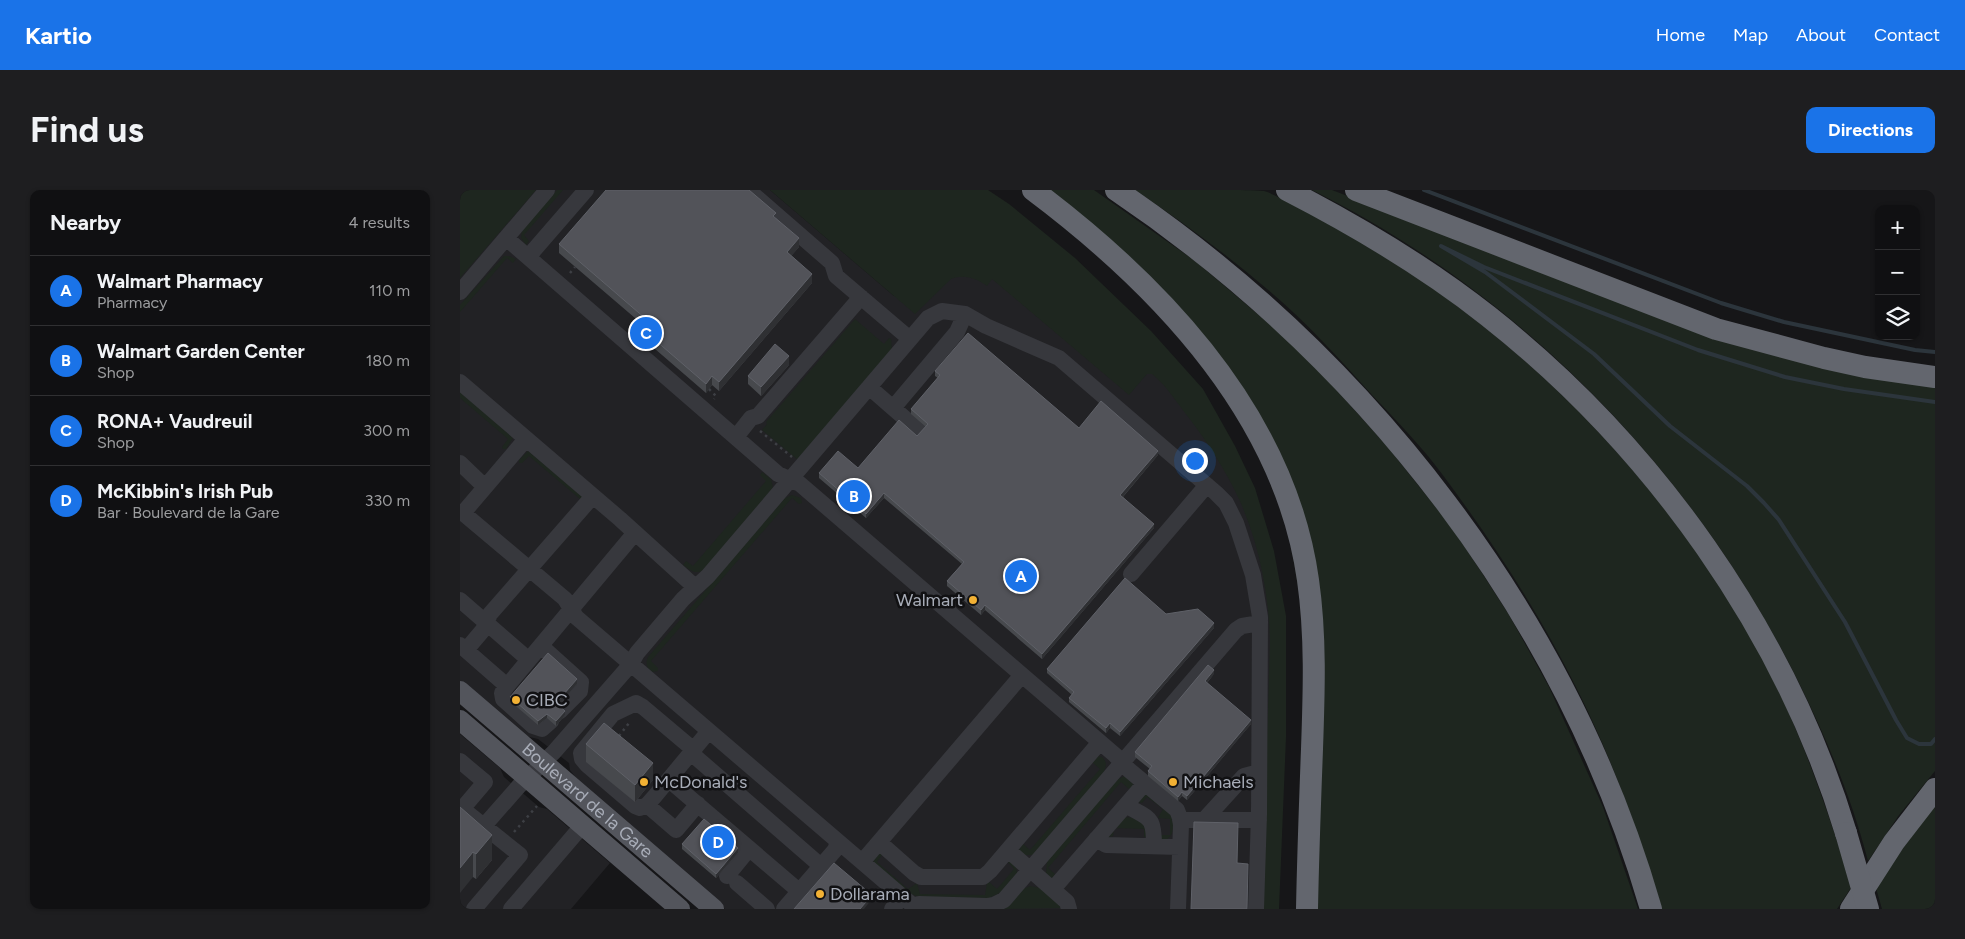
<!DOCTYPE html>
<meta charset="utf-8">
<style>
:root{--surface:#101012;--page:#1e1e20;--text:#f1f3f6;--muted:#9c9d9f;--line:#303032;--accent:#1a73e8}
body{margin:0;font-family:Figtree,sans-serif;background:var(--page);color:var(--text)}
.controls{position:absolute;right:15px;top:15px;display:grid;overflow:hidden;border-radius:10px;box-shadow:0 1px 4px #0004}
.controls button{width:45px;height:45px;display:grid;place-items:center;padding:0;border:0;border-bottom:1px solid var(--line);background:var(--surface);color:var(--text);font:25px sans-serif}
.you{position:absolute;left:734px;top:270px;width:18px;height:18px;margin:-12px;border:4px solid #fff;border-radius:50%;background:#1a73e8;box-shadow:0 0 0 8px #1a73e833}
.badge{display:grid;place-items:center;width:32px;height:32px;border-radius:50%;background:var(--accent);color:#fff;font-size:16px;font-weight:700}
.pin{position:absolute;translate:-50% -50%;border:2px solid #fff;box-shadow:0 1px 5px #0006}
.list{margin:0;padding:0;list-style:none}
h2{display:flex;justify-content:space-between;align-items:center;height:65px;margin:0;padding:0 20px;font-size:21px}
h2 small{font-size:16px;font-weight:400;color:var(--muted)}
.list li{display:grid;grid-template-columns:32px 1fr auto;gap:15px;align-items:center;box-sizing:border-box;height:70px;padding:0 20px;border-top:1px solid var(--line)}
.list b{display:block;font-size:19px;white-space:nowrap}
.list p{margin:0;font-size:16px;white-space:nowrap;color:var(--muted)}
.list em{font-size:16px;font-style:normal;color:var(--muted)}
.icon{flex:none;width:28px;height:28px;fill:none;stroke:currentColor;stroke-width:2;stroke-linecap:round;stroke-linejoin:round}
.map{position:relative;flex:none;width:1475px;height:719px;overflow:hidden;border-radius:10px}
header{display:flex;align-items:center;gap:30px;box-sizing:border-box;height:70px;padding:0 25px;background:var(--accent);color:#fff}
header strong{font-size:24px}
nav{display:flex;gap:28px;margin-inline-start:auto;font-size:18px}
.intro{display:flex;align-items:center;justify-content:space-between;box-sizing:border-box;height:120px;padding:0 30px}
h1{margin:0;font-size:35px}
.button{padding:12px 22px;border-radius:10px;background:var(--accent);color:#fff;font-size:18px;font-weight:700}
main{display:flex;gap:30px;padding:0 30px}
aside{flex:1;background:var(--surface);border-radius:10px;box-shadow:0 1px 4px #0004}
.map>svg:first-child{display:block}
.built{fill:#222225}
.green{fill:#1e261f}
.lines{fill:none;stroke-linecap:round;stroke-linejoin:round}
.stream{stroke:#2c353c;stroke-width:4}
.path{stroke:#3d3f44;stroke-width:2.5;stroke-dasharray:2.5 4;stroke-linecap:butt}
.minor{stroke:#37383d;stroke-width:16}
.major{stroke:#53555c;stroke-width:20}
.highway{stroke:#63666e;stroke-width:22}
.highway-bridge{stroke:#63666e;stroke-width:22}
.wall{fill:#47494d}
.shaded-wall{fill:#2f3033}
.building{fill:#525359;stroke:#5f6168}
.poi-dot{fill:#f2b134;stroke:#111113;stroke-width:2}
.labels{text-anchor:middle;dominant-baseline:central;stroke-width:5;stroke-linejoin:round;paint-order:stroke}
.poi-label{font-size:18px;fill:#a8adb8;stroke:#111113;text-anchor:start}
.street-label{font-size:18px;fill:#a8adb8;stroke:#111113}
</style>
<header>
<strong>Kartio</strong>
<nav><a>Home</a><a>Map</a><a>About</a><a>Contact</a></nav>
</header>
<div class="intro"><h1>Find us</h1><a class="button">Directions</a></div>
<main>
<aside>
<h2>Nearby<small>4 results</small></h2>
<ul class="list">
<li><span class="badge">A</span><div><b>Walmart Pharmacy</b><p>Pharmacy</p></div><em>110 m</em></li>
<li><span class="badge">B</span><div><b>Walmart Garden Center</b><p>Shop</p></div><em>180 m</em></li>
<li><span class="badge">C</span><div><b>RONA+ Vaudreuil</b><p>Shop</p></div><em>300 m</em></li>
<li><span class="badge">D</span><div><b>McKibbin's Irish Pub</b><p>Bar · Boulevard de la Gare</p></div><em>330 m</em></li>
</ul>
</aside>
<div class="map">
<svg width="1475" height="719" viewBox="0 0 1475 719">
<rect width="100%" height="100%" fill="#161618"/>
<!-- built -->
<path class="built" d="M 70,0 L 310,0 L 434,106 L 483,47 L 669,204 L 700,168 L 757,241 L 819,418 L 815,719 L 265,719 L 115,590 L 116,588 L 110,580 L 109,573 L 78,549 L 65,546 L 0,491 L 0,81 Z
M 0,544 L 40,578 L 44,587 L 79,617 L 87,619 L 150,673 L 111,719 L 0,719 Z"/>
<!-- green -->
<path class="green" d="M 0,0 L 76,0 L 0,88 Z
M 97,0 L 103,0 L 64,45 L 69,51 L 66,55 L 61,48 L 62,40 L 78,21 L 81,20 L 81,18 Z
M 310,0 L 528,0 L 549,14 L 615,68 L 691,141 L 743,199 L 775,256 L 795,298 L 814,361 L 826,426 L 826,547 L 819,719 L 802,719 L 810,451 C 809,404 799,353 779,309 C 766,281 748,253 729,228 C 717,213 707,196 692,184 L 687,184 L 669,205 L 532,89 L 527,96 C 516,88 504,84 491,89 L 455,124 Z
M 587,0 L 634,0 L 735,71 L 821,144 L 862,184 L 926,255 L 990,335 L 1020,380 L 1049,425 L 1089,497 L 1143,617 L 1178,719 L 856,719 L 862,537 L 813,250 Z
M 675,0 C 706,0 736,0 767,0 C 778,0 793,0 804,1 C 814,4 824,10 833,15 C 867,31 899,51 931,71 C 1085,166 1227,320 1309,481 C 1344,550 1368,623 1392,696 L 1377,719 L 1202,719 C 1179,644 1152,568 1116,497 C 1080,424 1034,354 985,288 C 964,259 938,232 913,206 C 879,168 845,131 807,99 C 765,63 721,31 675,0 Z
M 852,0 L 872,0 L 1079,81 L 1475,196 L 1475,581 L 1439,625 L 1408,671 C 1392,609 1367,549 1338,491 C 1233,281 1063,105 852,0 Z
M 44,66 L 49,66 L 56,69 L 53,73 L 47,68 L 0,122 L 0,115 Z
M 395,129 L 424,154 L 429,148 L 431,149 L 432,159 L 338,270 L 302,240 L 307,234 L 306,232 Z
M 0,200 L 53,248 L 46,259 L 43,259 L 42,257 L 48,249 L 0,208 Z
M 68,261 L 123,306 L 120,309 L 69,266 L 62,273 L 59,273 L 59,270 Z
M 302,282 L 311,289 L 313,298 L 244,380 C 235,385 230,380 223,375 L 226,371 L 233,376 L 306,291 L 300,285 Z
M 332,305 L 341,308 L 342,313 L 339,314 L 332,308 L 191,471 L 198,478 L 198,481 L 192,482 C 187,478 185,474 188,467 L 325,308 Z
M 637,566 L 642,567 C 648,572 646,577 643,584 L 573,665 L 564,665 L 559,660 L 563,654 L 570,660 L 640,579 L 632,572 Z
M 665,586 L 673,594 L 673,596 L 669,599 L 661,592 L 588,678 L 595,684 L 594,687 L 591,688 L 586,683 L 587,672 L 656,590 Z
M 690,604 L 713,627 C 713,636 715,646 705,650 L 700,648 L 700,645 L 710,645 L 710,629 L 698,628 L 703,619 L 687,607 L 682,613 L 678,612 L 683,605 Z
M 1475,615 L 1475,719 L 1422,719 L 1416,698 L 1440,662 Z
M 663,627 L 676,628 L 686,635 L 687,647 L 684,647 L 684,639 L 654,638 L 653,646 L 649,647 L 649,643 Z
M 420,662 L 422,665 L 417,672 L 448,699 L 457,693 L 460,704 L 525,705 L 527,693 L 529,692 L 537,699 L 554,679 L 547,671 C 553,672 557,676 557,683 L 541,702 L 529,708 L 459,707 L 451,704 L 413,671 Z
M 570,696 L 580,698 L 601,715 L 601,718 L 542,719 L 563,699 Z"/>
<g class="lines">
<!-- stream -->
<path class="stream" d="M 964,0 L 1261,113 L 1324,132 L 1455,160 L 1475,162
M 1475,212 L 1384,199 L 1325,187 L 1238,160 L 1024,77 L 981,56 L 1025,82 L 1134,164 L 1210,236 L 1287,296 L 1304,313 L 1319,330 L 1385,432 L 1436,530 L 1447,548 L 1459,554 L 1471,554 L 1475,549"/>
<!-- path -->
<path class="path" d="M 110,83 L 115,77
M 249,199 L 256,206 L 254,209
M 300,241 L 332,267
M 159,546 L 169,533
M 54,642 L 77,616"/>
<!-- minor -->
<path class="minor" d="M 288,0 L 372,73 L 376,86 L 450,149
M 46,48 L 318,284 L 340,294 L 655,565 L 669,580 L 717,620 L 720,628 L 721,635 L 718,719
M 69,68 L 74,60 L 126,0
M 0,102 L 87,0
M 0,192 L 160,329 L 235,397
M 409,197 L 433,218 L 497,142 L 505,124
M 433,218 L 463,244
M 276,247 L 291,228 L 298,226 L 401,107
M 66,249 L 3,323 L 105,409 L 116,427 L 457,719
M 0,273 L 25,297
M 671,384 L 747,295
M 0,410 L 69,470
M 0,455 L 47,496 L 174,344
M 81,456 L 121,492 L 120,501 L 100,521
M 6,460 L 23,440 L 30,424 L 133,306
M 47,496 L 42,503 L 43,509 L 73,536 L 82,539 L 91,531
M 234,560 L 183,517 L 176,513 L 153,524 L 121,563 L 122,569 L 127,575 L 175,616 L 180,618 L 187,615 L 195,606 L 249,541
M 231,563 L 361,676
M 0,571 L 25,592 L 2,619
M 209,590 L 339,701
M 187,615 L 216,640 L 238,614
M 666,615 C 689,630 694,624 694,656
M 0,617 L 60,665 L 14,719
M 720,630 L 799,630
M 744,630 L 784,586 L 799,582
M 23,637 L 59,596 L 94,562 L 171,474 L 177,463 L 223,409 L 248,386 L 468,128 L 482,121 L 505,124 L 526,136 L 599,168 L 756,303 L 766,313 L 776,333 L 793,385 L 800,427 L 799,624 L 796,719
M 636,649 L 646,655 L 720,657
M 419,652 L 454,683 L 461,687 L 523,687 L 530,681 L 640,552
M 548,660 L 607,712 L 609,719
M 402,672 L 562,485
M 267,686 L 289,659
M 277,693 L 307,719
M 593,699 L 685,593
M 454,716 L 459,714 L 528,716 L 534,715 L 544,710 L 776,440 L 782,436 L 800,433
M 51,719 L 122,636
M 324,719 L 375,660 L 378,652
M 432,719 L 442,707"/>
<!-- major -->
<g class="major">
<path id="s1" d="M 0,501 L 254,719"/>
<path d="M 0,530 L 220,719"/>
</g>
<!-- highway -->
<path class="highway" d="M 573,0 C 701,96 825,226 848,390 C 856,446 854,502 852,559 C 850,612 848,666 847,719
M 656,0 C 908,170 1106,425 1191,719
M 827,0 C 897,36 966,77 1028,126 C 1193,256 1325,441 1386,643
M 896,0 L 1256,139 L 1364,168 L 1405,177 L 1475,187
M 1391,719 L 1434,652 L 1475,599"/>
<!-- highway-bridge -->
<path class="highway-bridge" d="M 1386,643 L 1408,719"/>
</g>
<!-- wall -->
<path class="wall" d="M 316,28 L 339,57 L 331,66 L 352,93 L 259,201 L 252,195 L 246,203 L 180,146 L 180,137 L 182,134 L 99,63 L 99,54 Z
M 329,175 L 301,206 L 288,194 L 288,186 Z
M 475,181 L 619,238 L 698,265 L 663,307 L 694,338 L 582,469 L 525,420 L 521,425 L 487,396 L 487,391 L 502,374 L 424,308 L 406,328 L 359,288 L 359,283 L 398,278 L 457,246 L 466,237 L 451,224 L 451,219 L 478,188 L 475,186 Z
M 706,424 L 754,438 L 660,546 L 650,538 L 646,543 L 609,512 L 609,508 L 612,505 L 587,483 L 587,479 Z
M 754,484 L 747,493 L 791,534 L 727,610 L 722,606 L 718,611 L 688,586 L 688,581 L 690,579 L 675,567 L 675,562 Z
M 117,494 L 98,515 L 105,525 L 96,536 L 87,528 L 78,535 L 50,511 L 50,507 Z
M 126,554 L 193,590 L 175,612 L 126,572 Z
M 0,617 L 32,670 L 16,689 L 13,687 Z
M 222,654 L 278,663 L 256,688 L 222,659 Z"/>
<!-- shaded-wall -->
<path class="shaded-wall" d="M 339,48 L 339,57 L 327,71 L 327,62 Z
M 352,84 L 352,93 L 259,201 L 259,192 Z
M 329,166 L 329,175 L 301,206 L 301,197 Z
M 252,186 L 252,195 L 246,203 L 246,194 Z
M 698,261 L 698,265 L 660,310 L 660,305 Z
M 424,303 L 424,308 L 406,328 L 406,324 Z
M 694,334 L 694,338 L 582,469 L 582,464 Z
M 525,415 L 525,420 L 521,425 L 521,420 Z
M 754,433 L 754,438 L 660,546 L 660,542 Z
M 754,480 L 754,484 L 745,495 L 745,491 Z
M 117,489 L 117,494 L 96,518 L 96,513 Z
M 105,521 L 105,525 L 96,536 L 96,531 Z
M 87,524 L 87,528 L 78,535 L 78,531 Z
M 791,530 L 791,534 L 727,610 L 727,606 Z
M 650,533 L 650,538 L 646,543 L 646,538 Z
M 193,573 L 193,590 L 175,612 L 175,595 Z
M 722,602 L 722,606 L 718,611 L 718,607 Z
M 32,645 L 32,670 L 16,689 L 16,664 Z
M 278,658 L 278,663 L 256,688 L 256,684 Z
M 13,662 L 13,687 L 0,703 L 0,678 Z
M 412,705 L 412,709 L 404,719 L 400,719 Z"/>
<!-- building -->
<path class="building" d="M 146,0 L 289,0 L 316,23 L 313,26 L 339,48 L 327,62 L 352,84 L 259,192 L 252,186 L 246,194 L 180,137 L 186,129 L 99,54 Z
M 508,143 L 619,238 L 641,211 L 698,261 L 660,305 L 694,334 L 582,464 L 525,415 L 521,420 L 487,391 L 504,372 L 424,303 L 406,324 L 359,283 L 378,261 L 398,278 L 439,230 L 457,246 L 468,234 L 451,219 L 480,185 L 475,181 Z
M 315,154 L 329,166 L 301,197 L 288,186 Z
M 665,388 L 706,424 L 738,419 L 754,433 L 660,542 L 650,533 L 646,538 L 609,508 L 614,502 L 587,479 Z
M 88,463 L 117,489 L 96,513 L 105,521 L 96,531 L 87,524 L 78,531 L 50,507 Z
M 748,475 L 754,480 L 745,491 L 791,530 L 727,606 L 722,602 L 718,607 L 688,581 L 692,576 L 675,562 Z
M 144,533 L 193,573 L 175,595 L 126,554 Z
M 0,617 L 32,645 L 16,664 L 13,662 L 0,678 Z
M 244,629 L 278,658 L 256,684 L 222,654 Z
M 734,632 L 778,633 L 777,673 L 788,674 L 787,719 L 731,719 Z
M 374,673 L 412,705 L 400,719 L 334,719 Z"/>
<!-- markers -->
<g class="poi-dot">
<circle cx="513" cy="410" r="5"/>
<circle cx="56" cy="510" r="5"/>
<circle cx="184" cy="592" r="5"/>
<circle cx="713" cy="592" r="5"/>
<circle cx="360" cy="704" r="5"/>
</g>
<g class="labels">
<!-- poi labels -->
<g class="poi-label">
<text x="503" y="410" text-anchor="end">Walmart</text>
<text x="66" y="510">CIBC</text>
<text x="194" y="592">McDonald's</text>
<text x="723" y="592">Michaels</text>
<text x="370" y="704">Dollarama</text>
</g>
<!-- street labels -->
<g class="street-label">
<text stroke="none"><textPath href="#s1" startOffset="168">Boulevard de la Gare</textPath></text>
</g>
</g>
</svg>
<div class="controls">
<button>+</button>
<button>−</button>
<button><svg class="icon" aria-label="layers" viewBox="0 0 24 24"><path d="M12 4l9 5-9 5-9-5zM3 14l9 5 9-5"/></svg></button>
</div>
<div class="you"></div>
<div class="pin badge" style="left:561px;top:386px">A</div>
<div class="pin badge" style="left:394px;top:306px">B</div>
<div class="pin badge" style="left:186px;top:143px">C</div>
<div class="pin badge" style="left:258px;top:652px">D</div>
</div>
</main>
